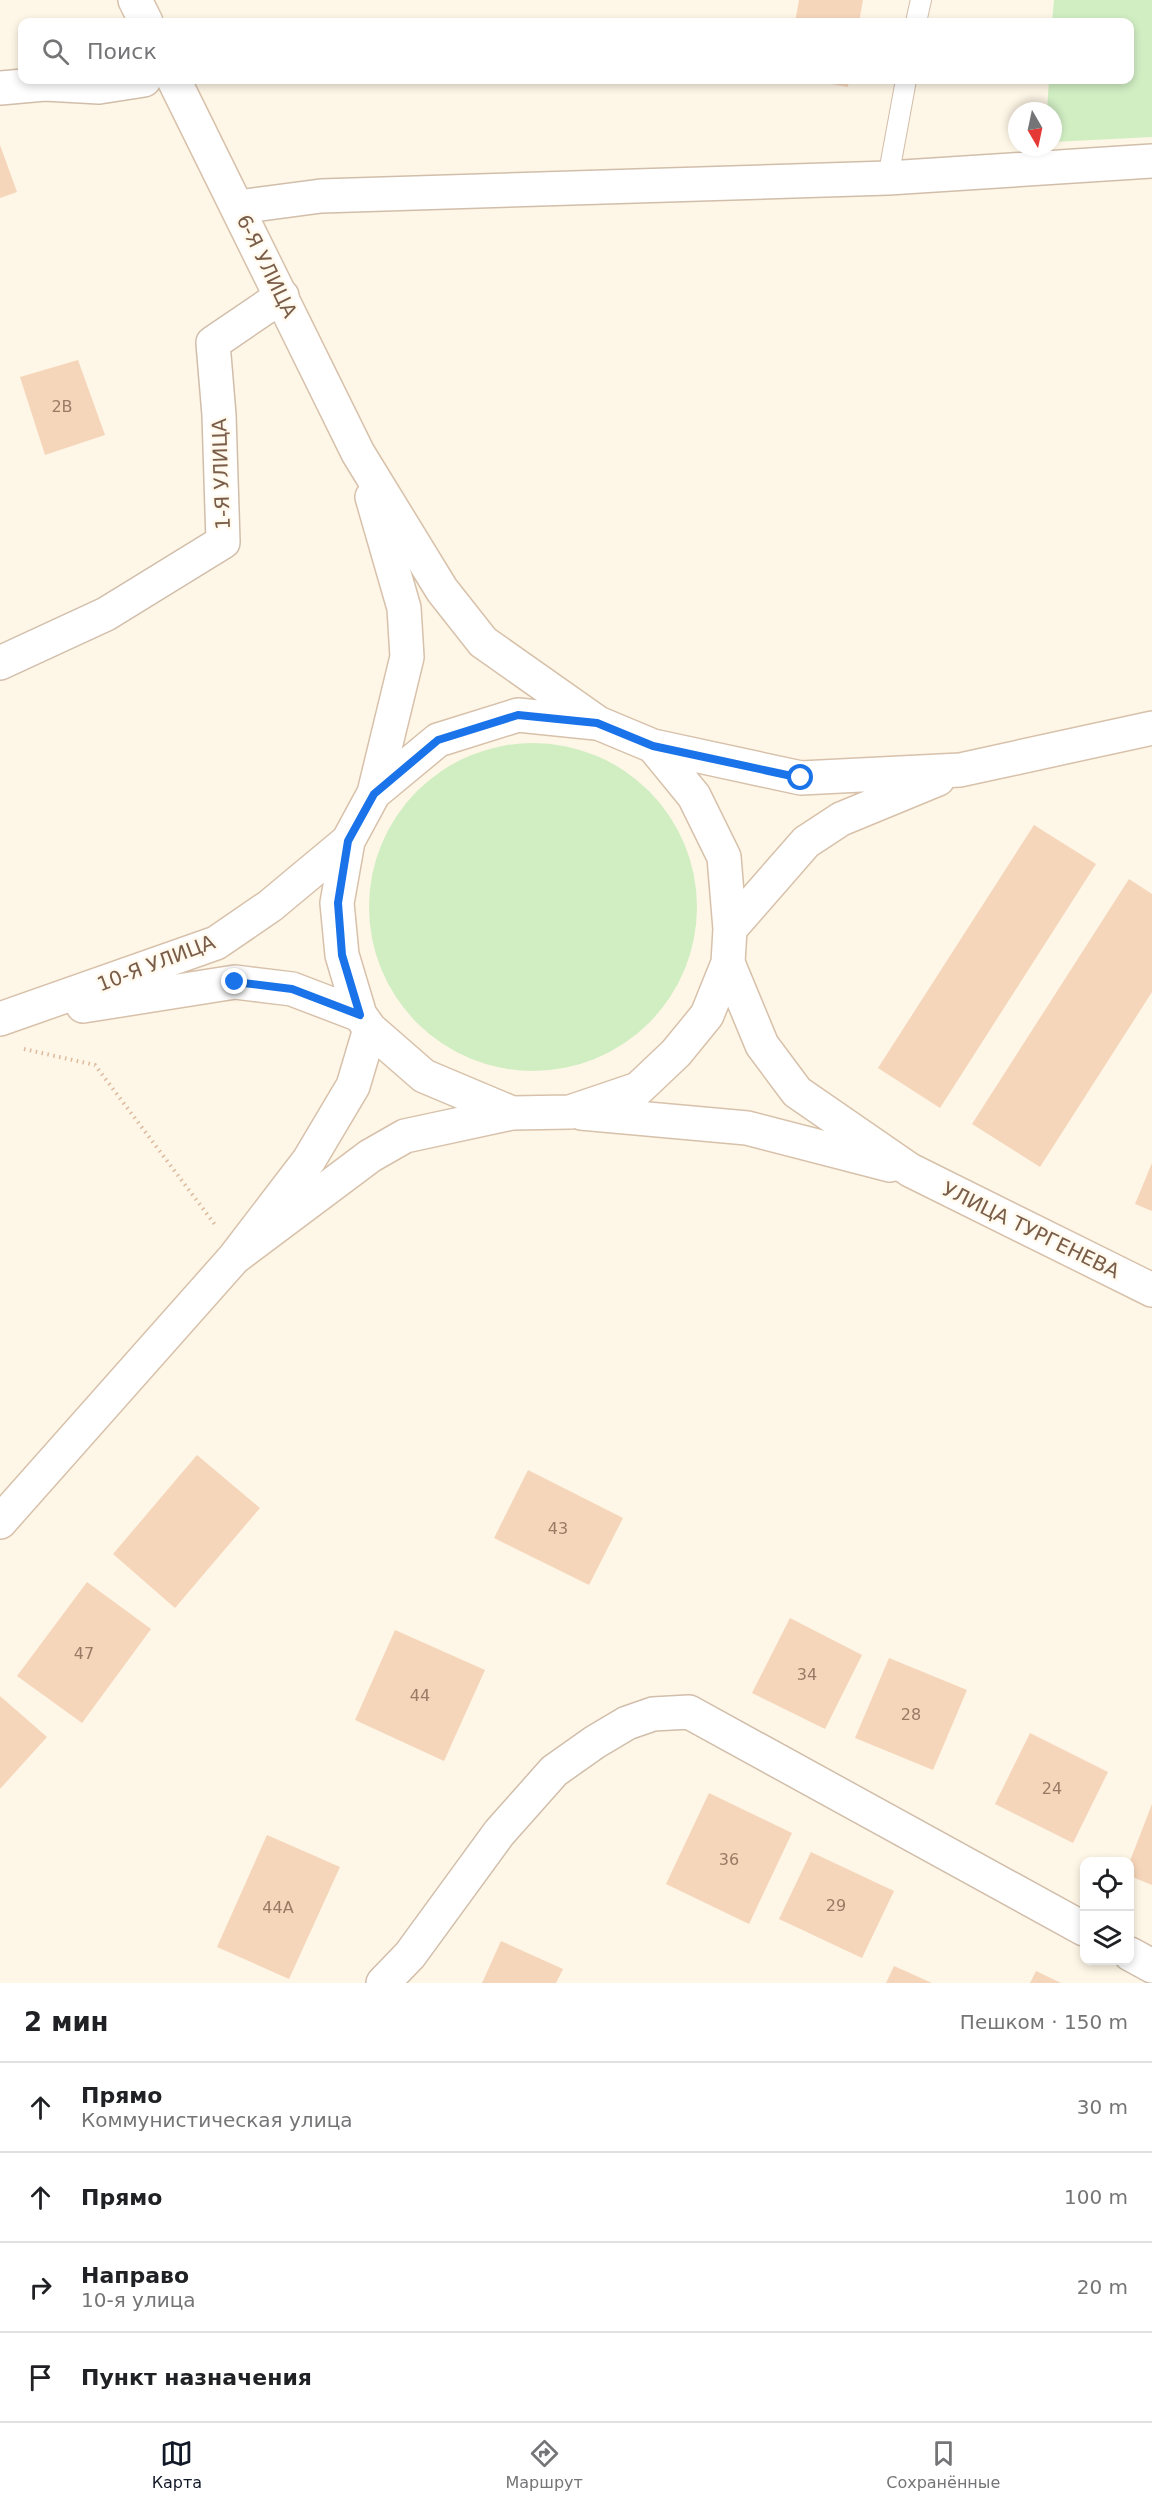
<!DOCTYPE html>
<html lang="ru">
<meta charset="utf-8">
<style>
:root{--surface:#fff;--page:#f2f2f2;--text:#202124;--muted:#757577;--line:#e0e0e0;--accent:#111827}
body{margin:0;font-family:"DejaVu Sans",sans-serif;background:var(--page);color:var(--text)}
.controls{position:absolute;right:18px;bottom:18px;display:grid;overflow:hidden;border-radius:12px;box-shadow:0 3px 9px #0003}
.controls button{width:54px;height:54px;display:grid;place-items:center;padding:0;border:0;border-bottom:2px solid var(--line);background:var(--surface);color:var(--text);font:30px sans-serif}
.compass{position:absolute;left:1008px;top:102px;width:54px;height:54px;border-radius:50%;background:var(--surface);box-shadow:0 3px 9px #0003;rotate:171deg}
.stop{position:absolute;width:18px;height:18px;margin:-14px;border:4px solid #1a73e8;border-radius:50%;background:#fff}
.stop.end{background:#1a73e8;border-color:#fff;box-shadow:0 2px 6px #0008}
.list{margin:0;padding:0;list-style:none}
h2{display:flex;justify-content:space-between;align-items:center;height:78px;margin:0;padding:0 24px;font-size:26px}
h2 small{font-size:20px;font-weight:400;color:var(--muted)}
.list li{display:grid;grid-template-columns:39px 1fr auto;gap:18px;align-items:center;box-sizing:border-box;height:90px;padding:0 24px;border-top:2px solid var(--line)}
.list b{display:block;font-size:22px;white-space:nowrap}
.list p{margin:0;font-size:20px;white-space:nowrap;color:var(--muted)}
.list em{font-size:20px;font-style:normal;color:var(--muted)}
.icon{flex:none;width:33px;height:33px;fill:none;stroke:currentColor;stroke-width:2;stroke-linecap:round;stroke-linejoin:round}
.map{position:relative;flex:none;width:1152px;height:1983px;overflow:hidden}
.search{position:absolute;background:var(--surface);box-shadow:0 3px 9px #0003;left:18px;right:18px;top:18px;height:66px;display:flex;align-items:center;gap:15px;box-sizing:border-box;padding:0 21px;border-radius:12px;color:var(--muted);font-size:22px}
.sheet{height:438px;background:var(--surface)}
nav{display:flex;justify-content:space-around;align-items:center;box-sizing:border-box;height:84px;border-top:2px solid var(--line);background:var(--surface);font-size:16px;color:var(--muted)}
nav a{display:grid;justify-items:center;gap:3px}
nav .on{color:var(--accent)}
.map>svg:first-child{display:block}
.green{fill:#d1eec3}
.building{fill:#f6d6bb}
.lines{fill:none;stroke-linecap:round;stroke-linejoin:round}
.lane-casing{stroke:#d1beaa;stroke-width:22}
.street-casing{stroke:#d1beaa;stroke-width:36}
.secondary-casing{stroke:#d7c1aa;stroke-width:36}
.path{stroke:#dcba9d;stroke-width:4;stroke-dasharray:1.5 4.5;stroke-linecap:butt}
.lane{stroke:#fff;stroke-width:20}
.street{stroke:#fff;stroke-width:33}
.secondary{stroke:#fff;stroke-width:33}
.route{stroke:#1a73e8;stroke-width:8}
.labels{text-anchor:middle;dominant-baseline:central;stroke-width:5;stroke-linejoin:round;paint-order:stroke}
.number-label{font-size:16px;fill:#997b65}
.street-label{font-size:20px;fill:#7a5d48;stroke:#fff9ee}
</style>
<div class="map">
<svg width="1152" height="1983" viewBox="0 0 1152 1983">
<rect width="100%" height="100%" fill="#fef6e6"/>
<!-- green -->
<path class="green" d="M 1054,0 L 1152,0 L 1152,137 L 1053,142 L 1053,111 L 1047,111 L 1049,80 L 1130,80 L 1130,22 L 1052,22 Z
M369 907a164 164 0 1 1 328 0a164 164 0 1 1-328 0Z"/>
<!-- building -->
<path class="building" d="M 799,0 L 863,0 L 859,22 L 795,22 Z
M 809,80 L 849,80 L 848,87 Z
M 0,145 L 17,192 L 0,198 Z
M 78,360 L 105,435 L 45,455 L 20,377 Z
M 1034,825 L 1096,864 L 940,1108 L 878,1068 Z
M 1129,879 L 1152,894 L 1152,992 L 1040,1167 L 972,1124 Z
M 1152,1163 L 1152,1211 L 1135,1204 Z
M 197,1455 L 260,1508 L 175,1608 L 113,1554 Z
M 528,1470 L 623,1518 L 589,1585 L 494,1538 Z
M 87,1582 L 151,1629 L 82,1723 L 17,1676 Z
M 790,1618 L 862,1655 L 825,1729 L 752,1693 Z
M 395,1630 L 485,1670 L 444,1761 L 355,1720 Z
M 889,1658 L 967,1690 L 933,1770 L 855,1738 Z
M 0,1696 L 47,1737 L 0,1789 Z
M 1030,1733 L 1108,1772 L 1073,1843 L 995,1804 Z
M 709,1793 L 792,1833 L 749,1924 L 666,1884 Z
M 1152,1804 L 1152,1885 L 1130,1876 L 1130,1861 Z
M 267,1835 L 340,1867 L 289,1979 L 217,1947 Z
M 811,1852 L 894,1891 L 862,1958 L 779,1919 Z
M 501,1941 L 563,1969 L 556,1983 L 482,1983 Z
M 894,1966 L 932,1983 L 886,1983 Z
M 1036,1971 L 1061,1983 L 1030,1983 Z"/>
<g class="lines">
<!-- lane casing -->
<g class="lane-casing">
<path id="lane" d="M 916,22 L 921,0
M 888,178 L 906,80"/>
</g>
<!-- street casing -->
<g class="street-casing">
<path id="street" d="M 0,88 L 45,84 L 99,87 L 144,80
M 238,207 L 321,196 L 888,178 L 1152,161
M 0,663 L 106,614 L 223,542 L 219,415 L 213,343 L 282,296
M 1130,1954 L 1152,1966
M 383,1983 L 410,1955 L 499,1833 L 554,1771 L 595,1742 L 627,1723 L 653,1714 L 689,1712 L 1084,1929"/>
</g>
<!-- secondary casing -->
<g class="secondary-casing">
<path id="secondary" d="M 135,0 L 146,22
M 174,80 L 358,453 L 442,590 L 483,642 L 598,723 L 653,746 L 694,796 L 724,857 L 730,929 L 728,963 L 707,1015 L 676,1053 L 638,1089 L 570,1112 L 512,1113 L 405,1136 L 370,1156 L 234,1258
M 372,497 L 404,608 L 407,657 L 374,793 L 348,841 L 337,903 L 342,955 L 360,1015 L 370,1029 L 424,1076 L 512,1113
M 653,746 L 801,778 L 960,770 L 1152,728
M 374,793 L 438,740 L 518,715 L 596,723
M 730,929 L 806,842 L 841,819 L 938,779
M 728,963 L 762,1045 L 797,1092 L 910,1170 L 1152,1290
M 83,1006 L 235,982 L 292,989 L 360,1015
M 0,1019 L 216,943 L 270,906 L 348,841
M 581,1113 L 747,1128 L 890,1165
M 0,1522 L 234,1258 L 309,1160 L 353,1086 L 370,1029"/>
</g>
<!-- path -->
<path class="path" d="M 24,1049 L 95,1065 L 216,1226"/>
<!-- lane -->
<use href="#lane" class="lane"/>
<!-- street -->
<use href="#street" class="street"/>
<!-- secondary -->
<use href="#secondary" class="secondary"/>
</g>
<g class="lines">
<!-- route -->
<path class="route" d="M 235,982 L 292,989 L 360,1015 L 342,955 L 338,903 L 348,841 L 374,794 L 438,740 L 518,715 L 597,723 L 653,746 L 801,778"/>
</g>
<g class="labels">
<!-- number labels -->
<g class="number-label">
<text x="62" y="406">2В</text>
<text x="558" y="1528">43</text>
<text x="84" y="1653">47</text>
<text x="807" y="1674">34</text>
<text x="420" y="1695">44</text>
<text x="911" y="1714">28</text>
<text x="1052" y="1788">24</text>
<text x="729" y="1859">36</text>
<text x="836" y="1905">29</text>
<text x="278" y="1907">44А</text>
</g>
<!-- street labels -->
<g class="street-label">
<text transform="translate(267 266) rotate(64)">6-Я УЛИЦА</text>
<text transform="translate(221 474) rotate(-92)">1-Я УЛИЦА</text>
<text transform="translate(156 963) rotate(-21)">10-Я УЛИЦА</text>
<text transform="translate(1031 1230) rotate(26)">УЛИЦА ТУРГЕНЕВА</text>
</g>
</g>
</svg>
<div class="controls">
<button><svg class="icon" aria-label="locate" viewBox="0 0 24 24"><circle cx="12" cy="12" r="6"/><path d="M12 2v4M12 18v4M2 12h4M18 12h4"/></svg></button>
<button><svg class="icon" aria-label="layers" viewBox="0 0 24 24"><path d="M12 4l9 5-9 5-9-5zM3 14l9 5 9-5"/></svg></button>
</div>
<svg class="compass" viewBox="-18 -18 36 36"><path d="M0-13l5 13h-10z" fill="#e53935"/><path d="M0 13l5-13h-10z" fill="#757577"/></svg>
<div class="stop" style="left:801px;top:778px"></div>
<div class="stop end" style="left:235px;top:982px"></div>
<div class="search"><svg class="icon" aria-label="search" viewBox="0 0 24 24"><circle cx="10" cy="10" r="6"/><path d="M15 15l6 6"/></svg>Поиск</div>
</div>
<section class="sheet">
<h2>2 мин<small>Пешком · 150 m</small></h2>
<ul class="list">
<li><svg class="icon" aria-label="ahead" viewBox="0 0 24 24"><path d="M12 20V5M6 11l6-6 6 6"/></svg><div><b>Прямо</b><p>Коммунистическая улица</p></div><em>30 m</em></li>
<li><svg class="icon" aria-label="ahead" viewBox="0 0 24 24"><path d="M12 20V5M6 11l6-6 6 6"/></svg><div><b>Прямо</b></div><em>100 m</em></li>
<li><svg class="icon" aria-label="right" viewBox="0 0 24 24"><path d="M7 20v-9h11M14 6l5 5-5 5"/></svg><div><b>Направо</b><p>10-я улица</p></div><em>20 m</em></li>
<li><svg class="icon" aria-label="arrive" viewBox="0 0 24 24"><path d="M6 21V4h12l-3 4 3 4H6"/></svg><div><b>Пункт назначения</b></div></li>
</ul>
</section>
<nav>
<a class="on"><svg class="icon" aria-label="map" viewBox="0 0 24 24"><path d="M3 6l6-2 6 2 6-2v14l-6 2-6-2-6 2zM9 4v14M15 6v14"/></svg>Карта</a>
<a><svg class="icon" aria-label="directions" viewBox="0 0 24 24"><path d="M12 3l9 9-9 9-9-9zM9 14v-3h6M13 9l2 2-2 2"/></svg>Маршрут</a>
<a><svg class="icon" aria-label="saved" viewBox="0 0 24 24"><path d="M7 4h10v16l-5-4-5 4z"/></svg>Сохранённые</a>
</nav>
